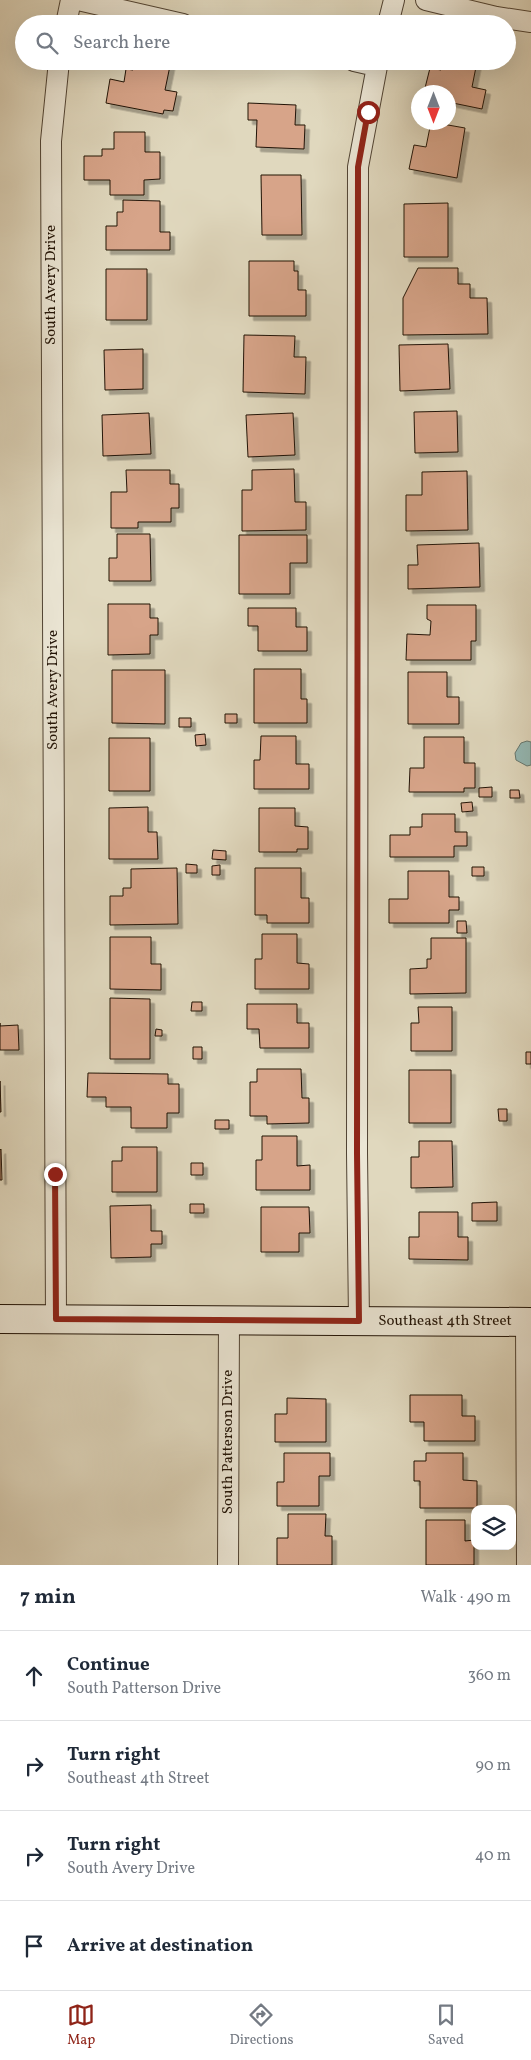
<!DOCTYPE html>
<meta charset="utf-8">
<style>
:root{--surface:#fff;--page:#f6f6f7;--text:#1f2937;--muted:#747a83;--line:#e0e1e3;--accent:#8f2418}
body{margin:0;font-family:Vollkorn,serif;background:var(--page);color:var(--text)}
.controls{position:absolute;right:15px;bottom:15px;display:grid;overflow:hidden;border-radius:10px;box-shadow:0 5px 20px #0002}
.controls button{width:45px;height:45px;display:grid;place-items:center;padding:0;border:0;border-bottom:1px solid var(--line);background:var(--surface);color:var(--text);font:25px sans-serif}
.compass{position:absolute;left:411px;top:85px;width:45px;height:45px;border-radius:50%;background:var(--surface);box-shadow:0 5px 20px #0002;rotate:180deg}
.stop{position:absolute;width:15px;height:15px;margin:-11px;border:4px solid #8f2418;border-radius:50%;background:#fff}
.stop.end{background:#8f2418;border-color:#fff;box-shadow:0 1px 5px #0008}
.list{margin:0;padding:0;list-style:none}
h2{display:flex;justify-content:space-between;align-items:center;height:65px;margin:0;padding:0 20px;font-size:21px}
h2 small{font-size:16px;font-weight:400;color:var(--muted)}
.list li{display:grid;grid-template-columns:32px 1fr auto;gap:15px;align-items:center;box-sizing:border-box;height:90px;padding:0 20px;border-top:1px solid var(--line)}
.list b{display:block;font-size:19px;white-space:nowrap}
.list p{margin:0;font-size:16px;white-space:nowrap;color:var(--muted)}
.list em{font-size:16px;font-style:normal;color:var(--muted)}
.icon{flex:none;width:28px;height:28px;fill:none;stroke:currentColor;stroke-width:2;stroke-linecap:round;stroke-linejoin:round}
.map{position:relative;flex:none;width:531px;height:1565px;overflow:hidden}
.search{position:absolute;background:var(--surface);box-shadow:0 5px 20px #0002;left:15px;right:15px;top:15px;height:55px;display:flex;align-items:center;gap:12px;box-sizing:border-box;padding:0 18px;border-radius:28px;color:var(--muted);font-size:19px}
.sheet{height:425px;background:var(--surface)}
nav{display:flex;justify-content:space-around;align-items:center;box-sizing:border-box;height:70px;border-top:1px solid var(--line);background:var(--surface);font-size:14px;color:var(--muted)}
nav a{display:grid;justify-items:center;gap:2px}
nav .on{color:var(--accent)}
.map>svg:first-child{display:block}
.water{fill:#94b9b5;stroke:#66776f}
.building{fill:#d7a489;stroke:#211306;filter:url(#shadow)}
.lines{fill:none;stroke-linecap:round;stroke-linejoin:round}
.minor-casing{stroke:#514434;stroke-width:22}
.secondary-casing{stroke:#211306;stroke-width:30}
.minor{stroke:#ebe6d5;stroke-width:20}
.secondary{stroke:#ebe6d5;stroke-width:28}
.route{stroke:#8f2418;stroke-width:6}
.labels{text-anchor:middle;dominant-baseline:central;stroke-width:4;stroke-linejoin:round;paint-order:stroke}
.street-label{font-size:15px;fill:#211306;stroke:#ebe6d5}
</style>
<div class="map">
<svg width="531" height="1565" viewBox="0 0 531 1565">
<defs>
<filter id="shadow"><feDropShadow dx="4.5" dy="4.5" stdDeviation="0" flood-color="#0004"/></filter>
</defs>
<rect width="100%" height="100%" fill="#e0d8be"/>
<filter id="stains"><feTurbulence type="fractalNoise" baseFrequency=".004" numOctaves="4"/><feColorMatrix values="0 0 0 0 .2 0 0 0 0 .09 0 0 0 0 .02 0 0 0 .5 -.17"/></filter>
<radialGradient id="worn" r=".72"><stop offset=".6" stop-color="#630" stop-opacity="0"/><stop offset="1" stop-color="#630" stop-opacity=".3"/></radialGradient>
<!-- water -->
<path class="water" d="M 527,741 L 531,742 L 531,765 L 527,766 L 516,760 L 515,753 L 521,743 Z"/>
<!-- building -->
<path class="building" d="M 134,61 L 171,61 L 165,90 L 177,92 L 173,111 L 164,110 L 163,114 L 106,103 L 110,79 L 124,82 L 126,69 L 133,70 Z
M 443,61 L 477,62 L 472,87 L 486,90 L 482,109 L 448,102 L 448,92 L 424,92 L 430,68 L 441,70 Z
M 248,103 L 296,105 L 295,125 L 305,125 L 304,149 L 256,147 L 257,120 L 248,120 Z
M 431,122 L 465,128 L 457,178 L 409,169 L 414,145 L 426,147 Z
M 114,132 L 145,132 L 145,152 L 160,152 L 160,179 L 144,180 L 144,195 L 110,195 L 110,180 L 84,180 L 84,156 L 102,156 L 102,149 L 114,149 Z
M 261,175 L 301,175 L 302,235 L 262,235 Z
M 123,200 L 160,201 L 160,232 L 170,232 L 170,250 L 106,250 L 106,226 L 117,226 L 117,212 L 123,212 Z
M 448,203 L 448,257 L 404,257 L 404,204 Z
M 249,261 L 294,261 L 294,271 L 298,271 L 298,290 L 306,290 L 306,316 L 249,316 Z
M 418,268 L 458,268 L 458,284 L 470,284 L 470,298 L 487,298 L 488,334 L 403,335 L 403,298 Z
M 106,269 L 147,269 L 147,320 L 106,320 Z
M 244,335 L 295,336 L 294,357 L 306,357 L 305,394 L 243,392 Z
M 448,344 L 450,389 L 400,391 L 399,345 Z
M 143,349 L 143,389 L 105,390 L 104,350 Z
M 457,411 L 458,452 L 415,453 L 414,412 Z
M 149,413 L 151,454 L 103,456 L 102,415 Z
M 293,413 L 295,455 L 248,457 L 246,415 Z
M 294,469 L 295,502 L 306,502 L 306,530 L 242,531 L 242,490 L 252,490 L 252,470 Z
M 126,470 L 170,470 L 170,484 L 179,484 L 179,508 L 171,508 L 171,522 L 138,522 L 138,528 L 111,528 L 111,492 L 127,492 Z
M 467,471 L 468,530 L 406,531 L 406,495 L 422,495 L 422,472 Z
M 117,534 L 150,534 L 151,581 L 109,581 L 109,558 L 117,558 Z
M 239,535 L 307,535 L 307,563 L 290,563 L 290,594 L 239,594 Z
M 479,543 L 480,587 L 408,589 L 408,565 L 418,565 L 417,545 Z
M 108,604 L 150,604 L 150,618 L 158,618 L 158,635 L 150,635 L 150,654 L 108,655 Z
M 427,605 L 476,605 L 476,641 L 471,641 L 471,660 L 406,660 L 407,634 L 430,635 L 431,621 L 427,619 Z
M 248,608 L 296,608 L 296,627 L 307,627 L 307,651 L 258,651 L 258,626 L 248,626 Z
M 254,669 L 301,669 L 301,699 L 307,699 L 307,723 L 254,723 Z
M 112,670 L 165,670 L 165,724 L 112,723 Z
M 408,672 L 447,672 L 447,697 L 459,697 L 459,724 L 408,724 Z
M 225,714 L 237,714 L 237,723 L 225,723 Z
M 179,718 L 191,718 L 191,727 L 179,727 Z
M 205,734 L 206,745 L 196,746 L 195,735 Z
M 261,736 L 296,736 L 296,764 L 309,764 L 309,789 L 254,789 L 254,760 L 260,760 Z
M 424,737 L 464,737 L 464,763 L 475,763 L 475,788 L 464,788 L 464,792 L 409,792 L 410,768 L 424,768 Z
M 109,738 L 150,738 L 150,791 L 109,791 Z
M 492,787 L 492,797 L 479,797 L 479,788 Z
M 510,790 L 519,790 L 520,798 L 510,798 Z
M 472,802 L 473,811 L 462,812 L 461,803 Z
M 148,807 L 148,832 L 157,832 L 158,859 L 109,859 L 109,808 Z
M 259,808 L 295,808 L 295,826 L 308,827 L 308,849 L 297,849 L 297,852 L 259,852 Z
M 422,814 L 455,814 L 455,832 L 467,832 L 467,846 L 454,846 L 454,857 L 390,857 L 390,835 L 410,835 L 410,827 L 422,827 Z
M 213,850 L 226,851 L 226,860 L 212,859 Z
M 186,864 L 197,865 L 197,873 L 186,873 Z
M 220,865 L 220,875 L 212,875 L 212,866 Z
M 472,867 L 484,867 L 484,876 L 472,876 Z
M 177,868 L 178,924 L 110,925 L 110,896 L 123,896 L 123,888 L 131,888 L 131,869 Z
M 255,868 L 301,868 L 301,898 L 309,898 L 309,923 L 267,923 L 267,915 L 255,915 Z
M 408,871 L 449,871 L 449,897 L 459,897 L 459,910 L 449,910 L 449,923 L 389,923 L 389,899 L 408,899 Z
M 457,921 L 466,921 L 467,933 L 457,933 Z
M 262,934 L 297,934 L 297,963 L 309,964 L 309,989 L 255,989 L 255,959 L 262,959 Z
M 110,937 L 151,937 L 151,964 L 161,964 L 161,990 L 110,989 Z
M 431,938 L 466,938 L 466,993 L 410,994 L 410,969 L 427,968 L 427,959 L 431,959 Z
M 110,998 L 150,999 L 150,1059 L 110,1059 Z
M 192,1002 L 202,1002 L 202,1011 L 191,1011 Z
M 247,1004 L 297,1004 L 297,1023 L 309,1023 L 309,1048 L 260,1048 L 259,1029 L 247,1029 Z
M 418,1007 L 452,1007 L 452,1051 L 411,1051 L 411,1023 L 419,1023 Z
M 0,1023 L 0,1026 L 18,1025 L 19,1050 L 0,1050 Z
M 156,1029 L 162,1030 L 162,1036 L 155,1036 Z
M 193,1047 L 202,1047 L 202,1059 L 193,1059 Z
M 526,1052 L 531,1052 L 531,1064 L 526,1064 Z
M 257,1069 L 301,1069 L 302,1098 L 309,1098 L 309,1123 L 267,1124 L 267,1116 L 250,1116 L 250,1082 L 257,1082 Z
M 409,1070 L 451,1070 L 451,1123 L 409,1123 Z
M 88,1073 L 168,1074 L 168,1084 L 179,1084 L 179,1113 L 167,1113 L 167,1128 L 131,1128 L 131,1107 L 106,1107 L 106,1097 L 87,1097 Z
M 0,1081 L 1,1112 L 0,1112 Z
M 498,1109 L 507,1109 L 507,1121 L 499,1121 Z
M 215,1120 L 229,1120 L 229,1129 L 215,1129 Z
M 262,1136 L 297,1136 L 297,1166 L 310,1165 L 310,1190 L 256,1190 L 256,1160 L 262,1160 Z
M 419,1141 L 452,1141 L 453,1187 L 411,1188 L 411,1157 L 419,1157 Z
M 122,1147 L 157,1147 L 157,1192 L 112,1192 L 112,1161 L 122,1161 Z
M 1,1149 L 2,1180 L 0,1180 L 0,1150 Z
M 191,1163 L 203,1163 L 203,1175 L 191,1175 Z
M 497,1202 L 497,1221 L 472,1221 L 472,1203 Z
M 190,1204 L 204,1204 L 204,1213 L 190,1213 Z
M 151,1205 L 151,1231 L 162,1231 L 162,1244 L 151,1244 L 151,1257 L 111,1258 L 110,1206 Z
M 261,1207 L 309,1207 L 310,1233 L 299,1233 L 299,1252 L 261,1252 Z
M 419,1212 L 458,1212 L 458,1237 L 468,1237 L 468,1260 L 409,1259 L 409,1237 L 419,1237 Z
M 410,1395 L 462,1395 L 462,1416 L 475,1416 L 475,1441 L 424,1441 L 424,1422 L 410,1422 Z
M 287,1398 L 326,1399 L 326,1442 L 275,1442 L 275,1414 L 287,1414 Z
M 284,1453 L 330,1453 L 330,1476 L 319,1476 L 319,1506 L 277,1506 L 277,1482 L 284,1482 Z
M 426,1453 L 463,1453 L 463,1480 L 477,1481 L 477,1508 L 420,1508 L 420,1481 L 414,1481 L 414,1461 L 426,1461 Z
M 288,1514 L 326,1514 L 325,1536 L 332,1536 L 332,1565 L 277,1565 L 277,1538 L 288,1538 Z
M 426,1520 L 465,1520 L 465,1541 L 474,1540 L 474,1565 L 426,1565 Z"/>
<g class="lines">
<!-- minor casing -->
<g class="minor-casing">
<path id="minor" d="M 78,0 L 183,24
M 426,0 L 496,17 L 531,22
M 66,24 L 71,0
M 388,24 L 394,0
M 354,61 L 376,66
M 56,1319 L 51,141 L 59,61
M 359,1321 L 357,1153 L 358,167 L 378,61
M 526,1322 L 527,1565
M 228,1565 L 229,1319"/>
</g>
<!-- secondary casing -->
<g class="secondary-casing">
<path id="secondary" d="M 0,1319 L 531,1322"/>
</g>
<!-- minor -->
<use href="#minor" class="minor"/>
<!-- secondary -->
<use href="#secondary" class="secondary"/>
</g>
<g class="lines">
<!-- route -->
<path class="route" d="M 55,1174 L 56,1319 L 359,1321 L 357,1153 L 358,167 L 368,112"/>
</g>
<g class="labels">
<!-- street labels -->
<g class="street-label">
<text transform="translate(51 285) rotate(-90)">South Avery Drive</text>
<text transform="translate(53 690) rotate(-90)">South Avery Drive</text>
<text x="445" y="1321">Southeast 4th Street</text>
<text transform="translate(228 1442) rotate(-90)">South Patterson Drive</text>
</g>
</g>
<rect width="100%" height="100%" filter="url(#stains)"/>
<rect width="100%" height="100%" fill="url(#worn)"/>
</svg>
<div class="controls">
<button><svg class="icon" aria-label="layers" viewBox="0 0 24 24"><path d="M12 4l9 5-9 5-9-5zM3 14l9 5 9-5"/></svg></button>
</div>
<svg class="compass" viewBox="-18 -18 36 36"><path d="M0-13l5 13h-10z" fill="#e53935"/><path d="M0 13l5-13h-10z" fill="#747a83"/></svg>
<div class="stop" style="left:368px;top:112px"></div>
<div class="stop end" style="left:55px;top:1174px"></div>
<div class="search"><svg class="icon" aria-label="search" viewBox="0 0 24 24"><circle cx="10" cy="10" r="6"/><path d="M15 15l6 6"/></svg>Search here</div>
</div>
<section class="sheet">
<h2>7 min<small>Walk · 490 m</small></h2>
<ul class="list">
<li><svg class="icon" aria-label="ahead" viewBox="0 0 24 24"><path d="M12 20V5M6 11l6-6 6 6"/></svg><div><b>Continue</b><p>South Patterson Drive</p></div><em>360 m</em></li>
<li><svg class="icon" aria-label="right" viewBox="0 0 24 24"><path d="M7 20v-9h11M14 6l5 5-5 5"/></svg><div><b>Turn right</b><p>Southeast 4th Street</p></div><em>90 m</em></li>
<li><svg class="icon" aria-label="right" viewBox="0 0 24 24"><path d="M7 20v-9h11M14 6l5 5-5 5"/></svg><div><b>Turn right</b><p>South Avery Drive</p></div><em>40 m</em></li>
<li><svg class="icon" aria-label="arrive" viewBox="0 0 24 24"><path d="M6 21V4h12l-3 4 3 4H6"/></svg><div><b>Arrive at destination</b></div></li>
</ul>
</section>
<nav>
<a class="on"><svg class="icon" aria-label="map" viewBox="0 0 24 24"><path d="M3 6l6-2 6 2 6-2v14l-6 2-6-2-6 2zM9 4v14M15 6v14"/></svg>Map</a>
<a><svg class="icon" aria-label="directions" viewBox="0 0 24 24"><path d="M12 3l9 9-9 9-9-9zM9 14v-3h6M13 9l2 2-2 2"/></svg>Directions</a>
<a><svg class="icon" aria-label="saved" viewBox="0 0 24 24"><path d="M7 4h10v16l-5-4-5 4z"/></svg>Saved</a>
</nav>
